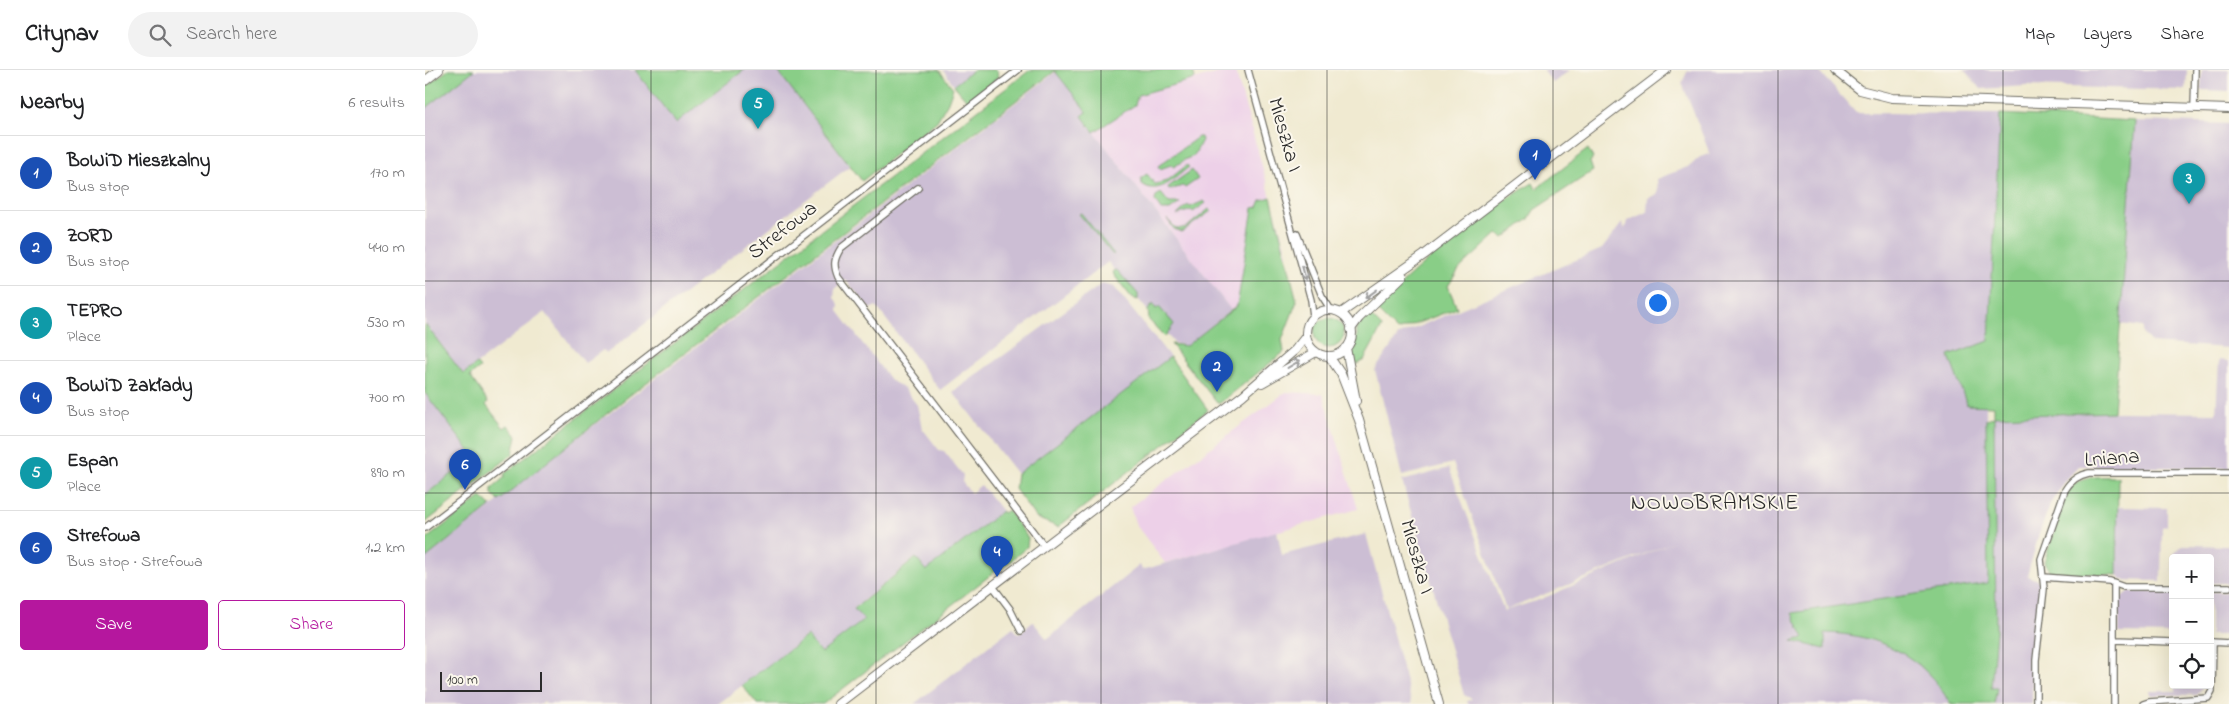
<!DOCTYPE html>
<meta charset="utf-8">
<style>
:root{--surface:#fff;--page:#f2f2f2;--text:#202124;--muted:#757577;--line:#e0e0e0;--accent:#b5179e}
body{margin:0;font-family:"Indie Flower",sans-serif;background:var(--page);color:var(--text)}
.controls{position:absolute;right:15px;bottom:15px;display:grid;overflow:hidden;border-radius:5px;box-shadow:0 5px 20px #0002}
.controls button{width:45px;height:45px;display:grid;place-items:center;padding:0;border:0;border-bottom:1px solid var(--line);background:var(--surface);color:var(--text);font:25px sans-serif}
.scale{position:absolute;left:15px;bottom:12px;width:102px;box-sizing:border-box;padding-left:5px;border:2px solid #2b2b2b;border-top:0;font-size:14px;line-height:18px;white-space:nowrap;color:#2b2b2b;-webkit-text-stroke:4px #fbf7ec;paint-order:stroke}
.you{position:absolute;left:1232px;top:232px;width:18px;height:18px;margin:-12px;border:4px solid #fff;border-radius:50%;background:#1a73e8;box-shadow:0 0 0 8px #1a73e833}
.badge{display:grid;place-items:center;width:32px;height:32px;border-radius:50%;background:var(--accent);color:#fff;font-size:16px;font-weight:700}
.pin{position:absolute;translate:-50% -41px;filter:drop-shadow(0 1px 2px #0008)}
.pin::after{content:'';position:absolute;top:26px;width:18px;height:15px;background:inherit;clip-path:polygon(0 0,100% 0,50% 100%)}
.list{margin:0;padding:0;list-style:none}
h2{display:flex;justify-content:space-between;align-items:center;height:65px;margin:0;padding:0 20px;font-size:21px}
h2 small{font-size:16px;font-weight:400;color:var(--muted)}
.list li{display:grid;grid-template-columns:32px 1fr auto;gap:15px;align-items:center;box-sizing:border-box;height:75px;padding:0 20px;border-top:1px solid var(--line)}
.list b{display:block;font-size:19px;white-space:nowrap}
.list p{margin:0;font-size:16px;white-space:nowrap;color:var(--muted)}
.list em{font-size:16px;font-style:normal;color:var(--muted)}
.actions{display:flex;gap:10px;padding:15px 20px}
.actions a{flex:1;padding:11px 0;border:1px solid var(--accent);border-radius:5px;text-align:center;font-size:18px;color:var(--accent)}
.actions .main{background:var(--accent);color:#fff}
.icon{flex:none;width:28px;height:28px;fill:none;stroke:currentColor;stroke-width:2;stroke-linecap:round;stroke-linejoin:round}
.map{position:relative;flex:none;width:1804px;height:634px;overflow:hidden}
header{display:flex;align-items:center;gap:30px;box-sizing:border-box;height:70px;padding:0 25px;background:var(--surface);border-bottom:1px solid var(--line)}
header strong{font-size:24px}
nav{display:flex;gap:28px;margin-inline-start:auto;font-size:18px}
.search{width:350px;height:45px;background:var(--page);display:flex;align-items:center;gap:12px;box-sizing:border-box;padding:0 18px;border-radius:28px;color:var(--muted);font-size:19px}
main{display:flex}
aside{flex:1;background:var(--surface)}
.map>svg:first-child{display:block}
.built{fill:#edd0e8}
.industrial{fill:#ccbed4}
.green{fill:#89ce87;stroke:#5a7c59}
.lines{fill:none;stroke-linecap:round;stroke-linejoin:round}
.street-casing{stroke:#706e65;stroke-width:8}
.secondary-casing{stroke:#706e65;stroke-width:10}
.street{stroke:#fff;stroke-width:5.5}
.secondary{stroke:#fff;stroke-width:8}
.oneway{stroke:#a0a0a0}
.grid{fill:none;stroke:#2b2b2b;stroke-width:1;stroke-opacity:0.55}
.labels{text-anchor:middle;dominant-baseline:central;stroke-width:4;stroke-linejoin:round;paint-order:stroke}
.street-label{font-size:21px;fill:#2b2b2b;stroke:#fbf7ec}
.neighbourhood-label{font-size:22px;letter-spacing:1px;fill:#2b2b2b;stroke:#fbf7ec}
</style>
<header>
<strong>Citynav</strong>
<div class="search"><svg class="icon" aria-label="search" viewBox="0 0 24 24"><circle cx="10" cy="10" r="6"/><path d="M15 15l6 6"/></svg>Search here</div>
<nav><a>Map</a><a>Layers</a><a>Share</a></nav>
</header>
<main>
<aside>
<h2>Nearby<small>6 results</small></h2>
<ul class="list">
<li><span class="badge" style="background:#1a4fb4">1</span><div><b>BoWiD Mieszkalny</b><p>Bus stop</p></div><em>170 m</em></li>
<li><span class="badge" style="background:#1a4fb4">2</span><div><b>ZORD</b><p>Bus stop</p></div><em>440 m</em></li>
<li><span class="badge" style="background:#0f9aa8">3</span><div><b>TEPRO</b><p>Place</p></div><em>530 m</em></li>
<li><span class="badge" style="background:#1a4fb4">4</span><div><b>BoWiD Zakłady</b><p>Bus stop</p></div><em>700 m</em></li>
<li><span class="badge" style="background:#0f9aa8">5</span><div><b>Espan</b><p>Place</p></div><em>890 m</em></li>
<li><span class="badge" style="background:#1a4fb4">6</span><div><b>Strefowa</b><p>Bus stop · Strefowa</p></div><em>1.2 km</em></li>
</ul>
<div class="actions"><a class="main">Save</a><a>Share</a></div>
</aside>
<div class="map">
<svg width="1804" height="634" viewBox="0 0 1804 634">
<rect width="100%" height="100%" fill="#fbf7ec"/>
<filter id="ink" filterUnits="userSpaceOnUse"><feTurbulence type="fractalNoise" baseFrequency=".02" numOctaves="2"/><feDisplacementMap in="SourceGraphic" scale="10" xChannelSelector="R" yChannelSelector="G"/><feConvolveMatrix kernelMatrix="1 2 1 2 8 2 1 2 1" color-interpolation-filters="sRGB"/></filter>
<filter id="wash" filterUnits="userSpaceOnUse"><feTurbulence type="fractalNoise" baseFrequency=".0096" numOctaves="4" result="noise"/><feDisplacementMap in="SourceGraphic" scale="20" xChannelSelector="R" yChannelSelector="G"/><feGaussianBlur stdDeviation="1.12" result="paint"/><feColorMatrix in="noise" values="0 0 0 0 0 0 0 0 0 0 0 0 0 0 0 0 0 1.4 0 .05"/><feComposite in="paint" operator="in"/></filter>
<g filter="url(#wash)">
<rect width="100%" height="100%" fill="#f0ead1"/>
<!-- built -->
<path class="built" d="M 804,0 L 810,0 L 862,184 L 831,222 L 806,240 L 669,62 L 710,35 L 713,25 Z
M 861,322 L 898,324 L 933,439 L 740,493 L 711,455 L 705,437 Z"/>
<!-- industrial -->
<path class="industrial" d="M 49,0 L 210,0 L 251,53 L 319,0 L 352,0 L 425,96 L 182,283 L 178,280 L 160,293 L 120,242 L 38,304 L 0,254 L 0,39 Z
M 518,0 L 548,0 L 529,15 Z
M 1118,0 L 1145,0 L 1128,13 Z
M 1268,0 L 1393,0 L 1431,43 L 1575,44 L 1564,272 L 1542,335 L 1561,335 L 1563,513 L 1368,543 L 1379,568 L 1368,571 L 1399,579 L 1400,563 L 1427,564 L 1466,577 L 1483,584 L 1501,600 L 1514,614 L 1525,634 L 1043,634 L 1042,631 L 1047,629 L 1039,625 L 977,411 L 1024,398 L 1079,541 L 1114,530 L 1251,471 L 1081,540 L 1028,393 L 977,406 L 950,300 L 974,265 L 1177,179 L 1197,153 L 1200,159 L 1202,151 L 1222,142 L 1223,128 L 1233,124 L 1232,109 L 1265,96 L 1275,87 L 1285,84 L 1257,13 L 1262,2 Z
M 1539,0 L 1762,0 L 1761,20 L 1600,16 L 1556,19 Z
M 1777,0 L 1804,0 L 1804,21 L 1776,20 Z
M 632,1 L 662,42 L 657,46 L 806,240 L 761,276 L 749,273 L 683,192 L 515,320 L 451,236 L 445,239 L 421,210 L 410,218 L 409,228 L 414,234 L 413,241 L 466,311 L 478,317 L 492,335 L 497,358 L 514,380 L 519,381 L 538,405 L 537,412 L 546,423 L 556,415 L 577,441 L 501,501 L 490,488 L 429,538 L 439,550 L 396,583 L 381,566 L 293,634 L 121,634 L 119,631 L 115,634 L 0,634 L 0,489 L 155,366 Z
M 1710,51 L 1804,54 L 1804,278 L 1727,273 L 1718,264 L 1718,257 L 1695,254 Z
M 677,214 L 689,217 L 745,287 L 592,404 L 528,322 Z
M 1794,290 L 1804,291 L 1804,398 L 1654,396 L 1639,412 L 1625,434 L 1614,464 L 1602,506 L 1613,510 L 1616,516 L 1608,578 L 1607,634 L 1569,634 L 1572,619 L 1566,618 L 1571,561 L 1569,346 L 1694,342 L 1791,343 Z
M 0,323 L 49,387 L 0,425 Z
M 1693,437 L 1742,438 L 1742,456 L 1737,457 L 1736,511 L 1697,510 L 1692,505 Z
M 852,461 L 857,485 L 941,464 L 987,634 L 489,634 L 588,557 L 593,564 L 608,552 L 622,569 L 715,495 L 717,500 Z
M 1758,475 L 1804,476 L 1804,513 L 1785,513 L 1785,488 L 1748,488 L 1747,508 L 1747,485 Z
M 1704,522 L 1748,522 L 1748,564 L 1694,563 L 1694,530 Z
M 1785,522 L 1804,522 L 1804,565 L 1785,565 Z
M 1751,615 L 1779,615 L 1772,625 L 1725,625 L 1725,621 L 1751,621 Z"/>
<!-- green -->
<path class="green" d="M 23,0 L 49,0 L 0,39 L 0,17 Z
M 210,0 L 319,0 L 251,53 Z
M 352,0 L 514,0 L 528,18 L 523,32 L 512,51 L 437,111 Z
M 548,0 L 572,0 L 573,7 L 544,33 L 529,15 Z
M 605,0 L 768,0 L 770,9 L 713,25 L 710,35 L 669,62 L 657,46 L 662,42 L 630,1 L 200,329 L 74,431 L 67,424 L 67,418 L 80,407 L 79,404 Z
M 1575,44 L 1710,51 L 1689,342 L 1569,346 L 1571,561 L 1566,618 L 1572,618 L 1569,634 L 1525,634 C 1500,586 1453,564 1400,563 L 1400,579 L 1367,571 L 1379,568 L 1367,543 L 1563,513 L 1561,349 L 1569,346 L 1569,336 L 1542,335 L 1524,286 L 1564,271 Z
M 773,67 L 776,67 L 777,70 L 769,86 L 761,89 L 749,97 L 746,95 L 735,99 L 733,96 Z
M 1163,79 L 1168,88 L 1165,92 L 1168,101 L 1109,140 L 1104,149 L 1079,168 L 1072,164 L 1034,199 L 1023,216 L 1032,238 L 972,261 L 950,239 C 998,192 1050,147 1108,113 L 1111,119 Z
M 762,95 L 764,97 C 751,107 733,127 717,114 L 716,108 L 722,104 L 730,114 L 742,111 Z
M 767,100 L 773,109 L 760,118 L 758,116 L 744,120 L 743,117 Z
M 736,123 L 744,133 L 755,133 L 745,140 L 736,140 L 730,131 L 731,126 Z
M 846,127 L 872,231 L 857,270 L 859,282 L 795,333 L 792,333 L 746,274 L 761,276 L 812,236 L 828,138 L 833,137 L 836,130 Z
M 779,131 L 781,133 L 768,142 L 766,140 L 752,145 L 763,135 L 765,137 Z
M 784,139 L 786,141 L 757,162 L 749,159 L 742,149 L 752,159 L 762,157 Z
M 656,143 L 689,184 L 688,185 L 654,144 Z
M 692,200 L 713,224 L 713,230 L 707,228 L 689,205 L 688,201 Z
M 728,234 L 731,239 L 734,237 L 749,254 L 740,267 L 724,250 L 723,240 Z
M 944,244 L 957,257 L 939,290 L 929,296 L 927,278 L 932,266 L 932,258 Z
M889 263a15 15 0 1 1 30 0a15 15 0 1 1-30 0Z
M 0,254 L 38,304 L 52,294 L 55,298 L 45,306 L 63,332 L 61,335 L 79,358 L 83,355 L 92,366 L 88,384 L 0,453 L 0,425 L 49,387 L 0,323 Z
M 745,287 L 783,340 L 633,457 L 611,448 L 590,419 L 592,404 Z
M 1693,407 L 1692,505 L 1625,502 L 1619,492 L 1643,420 C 1655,404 1675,407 1693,407 Z
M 56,427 L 66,436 L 1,488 L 0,470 Z
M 583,440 L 603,468 L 602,477 L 576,499 L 572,498 L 567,504 L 398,634 L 332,634 L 317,615 L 382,566 L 396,583 L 439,550 L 429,539 L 491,488 L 501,501 L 577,441 L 578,443 Z"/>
</g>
<g filter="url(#ink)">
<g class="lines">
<!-- street casing -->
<g class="street-casing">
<path id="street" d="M 823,0 L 886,230 L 888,246
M 1769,38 L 1770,0
M 493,118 L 416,178 C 409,189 408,195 413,207 L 619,476
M 872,164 L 897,226 L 906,240
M 0,458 L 593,0
M 1618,507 L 1685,512 L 1699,517 L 1748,517
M 567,515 L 585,539 L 596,561
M 1785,517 L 1804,517
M 1690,570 L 1748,572
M 1786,572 L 1804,573
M 1611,634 L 1611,590 L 1619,519 L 1616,489 L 1640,420 C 1646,410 1653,405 1664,403 L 1804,403
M 1689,634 L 1689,513
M 1718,634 L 1724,632 L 1783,628 L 1787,621 L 1788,572"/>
</g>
<!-- secondary casing -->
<g class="secondary-casing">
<path id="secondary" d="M 1410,0 L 1435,20 L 1467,28 L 1804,39
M 0,11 L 14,0
M881 263a23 23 0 1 1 46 0a23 23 0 1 1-46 0Z
M 916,243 L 999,185 L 1241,0
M 926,259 L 934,248 L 978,206
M 921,278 L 931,331
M 904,286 L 916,304 L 934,350 L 1014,634
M 837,313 L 891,282
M 413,634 L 818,325 L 870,280 L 881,266"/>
</g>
<!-- street -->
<use href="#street" class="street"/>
<!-- secondary -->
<use href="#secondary" class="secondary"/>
</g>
<!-- one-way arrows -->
<defs><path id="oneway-shaft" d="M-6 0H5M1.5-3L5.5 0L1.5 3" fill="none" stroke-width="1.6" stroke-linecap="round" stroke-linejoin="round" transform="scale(1.25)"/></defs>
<g class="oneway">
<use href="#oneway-shaft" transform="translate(879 203) rotate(75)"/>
<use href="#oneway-shaft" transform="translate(946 224) rotate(144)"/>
<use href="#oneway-shaft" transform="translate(869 294) rotate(-31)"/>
</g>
</g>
<!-- grid -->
<path class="grid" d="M 226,0 L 226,634M 451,0 L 451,634M 676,0 L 676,634M 902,0 L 902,634M 1128,0 L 1128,634M 1353,0 L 1353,634M 1578,0 L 1578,634M 0,211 L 1804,211M 0,423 L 1804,423"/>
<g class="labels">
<!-- street labels -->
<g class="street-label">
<text transform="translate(859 65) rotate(74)">Mieszka I</text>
<text transform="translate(358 161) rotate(-38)">Strefowa</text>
<text transform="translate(1687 389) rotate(-4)">Lniana</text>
<text transform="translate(991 487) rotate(74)">Mieszka I</text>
</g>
<!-- neighbourhood labels -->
<g class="neighbourhood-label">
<text x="1290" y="434">NOWOBRAMSKIE</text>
</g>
</g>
</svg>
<div class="controls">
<button>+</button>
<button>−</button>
<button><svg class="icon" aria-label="locate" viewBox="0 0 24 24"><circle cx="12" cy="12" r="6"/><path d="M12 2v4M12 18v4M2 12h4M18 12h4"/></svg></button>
</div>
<div class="scale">100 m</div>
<div class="you"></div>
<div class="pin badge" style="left:1110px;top:110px;background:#1a4fb4">1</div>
<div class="pin badge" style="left:792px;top:322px;background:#1a4fb4">2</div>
<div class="pin badge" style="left:1764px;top:134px;background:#0f9aa8">3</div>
<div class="pin badge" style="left:572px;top:507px;background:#1a4fb4">4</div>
<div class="pin badge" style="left:333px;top:59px;background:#0f9aa8">5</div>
<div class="pin badge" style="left:40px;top:420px;background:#1a4fb4">6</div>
</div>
</main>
